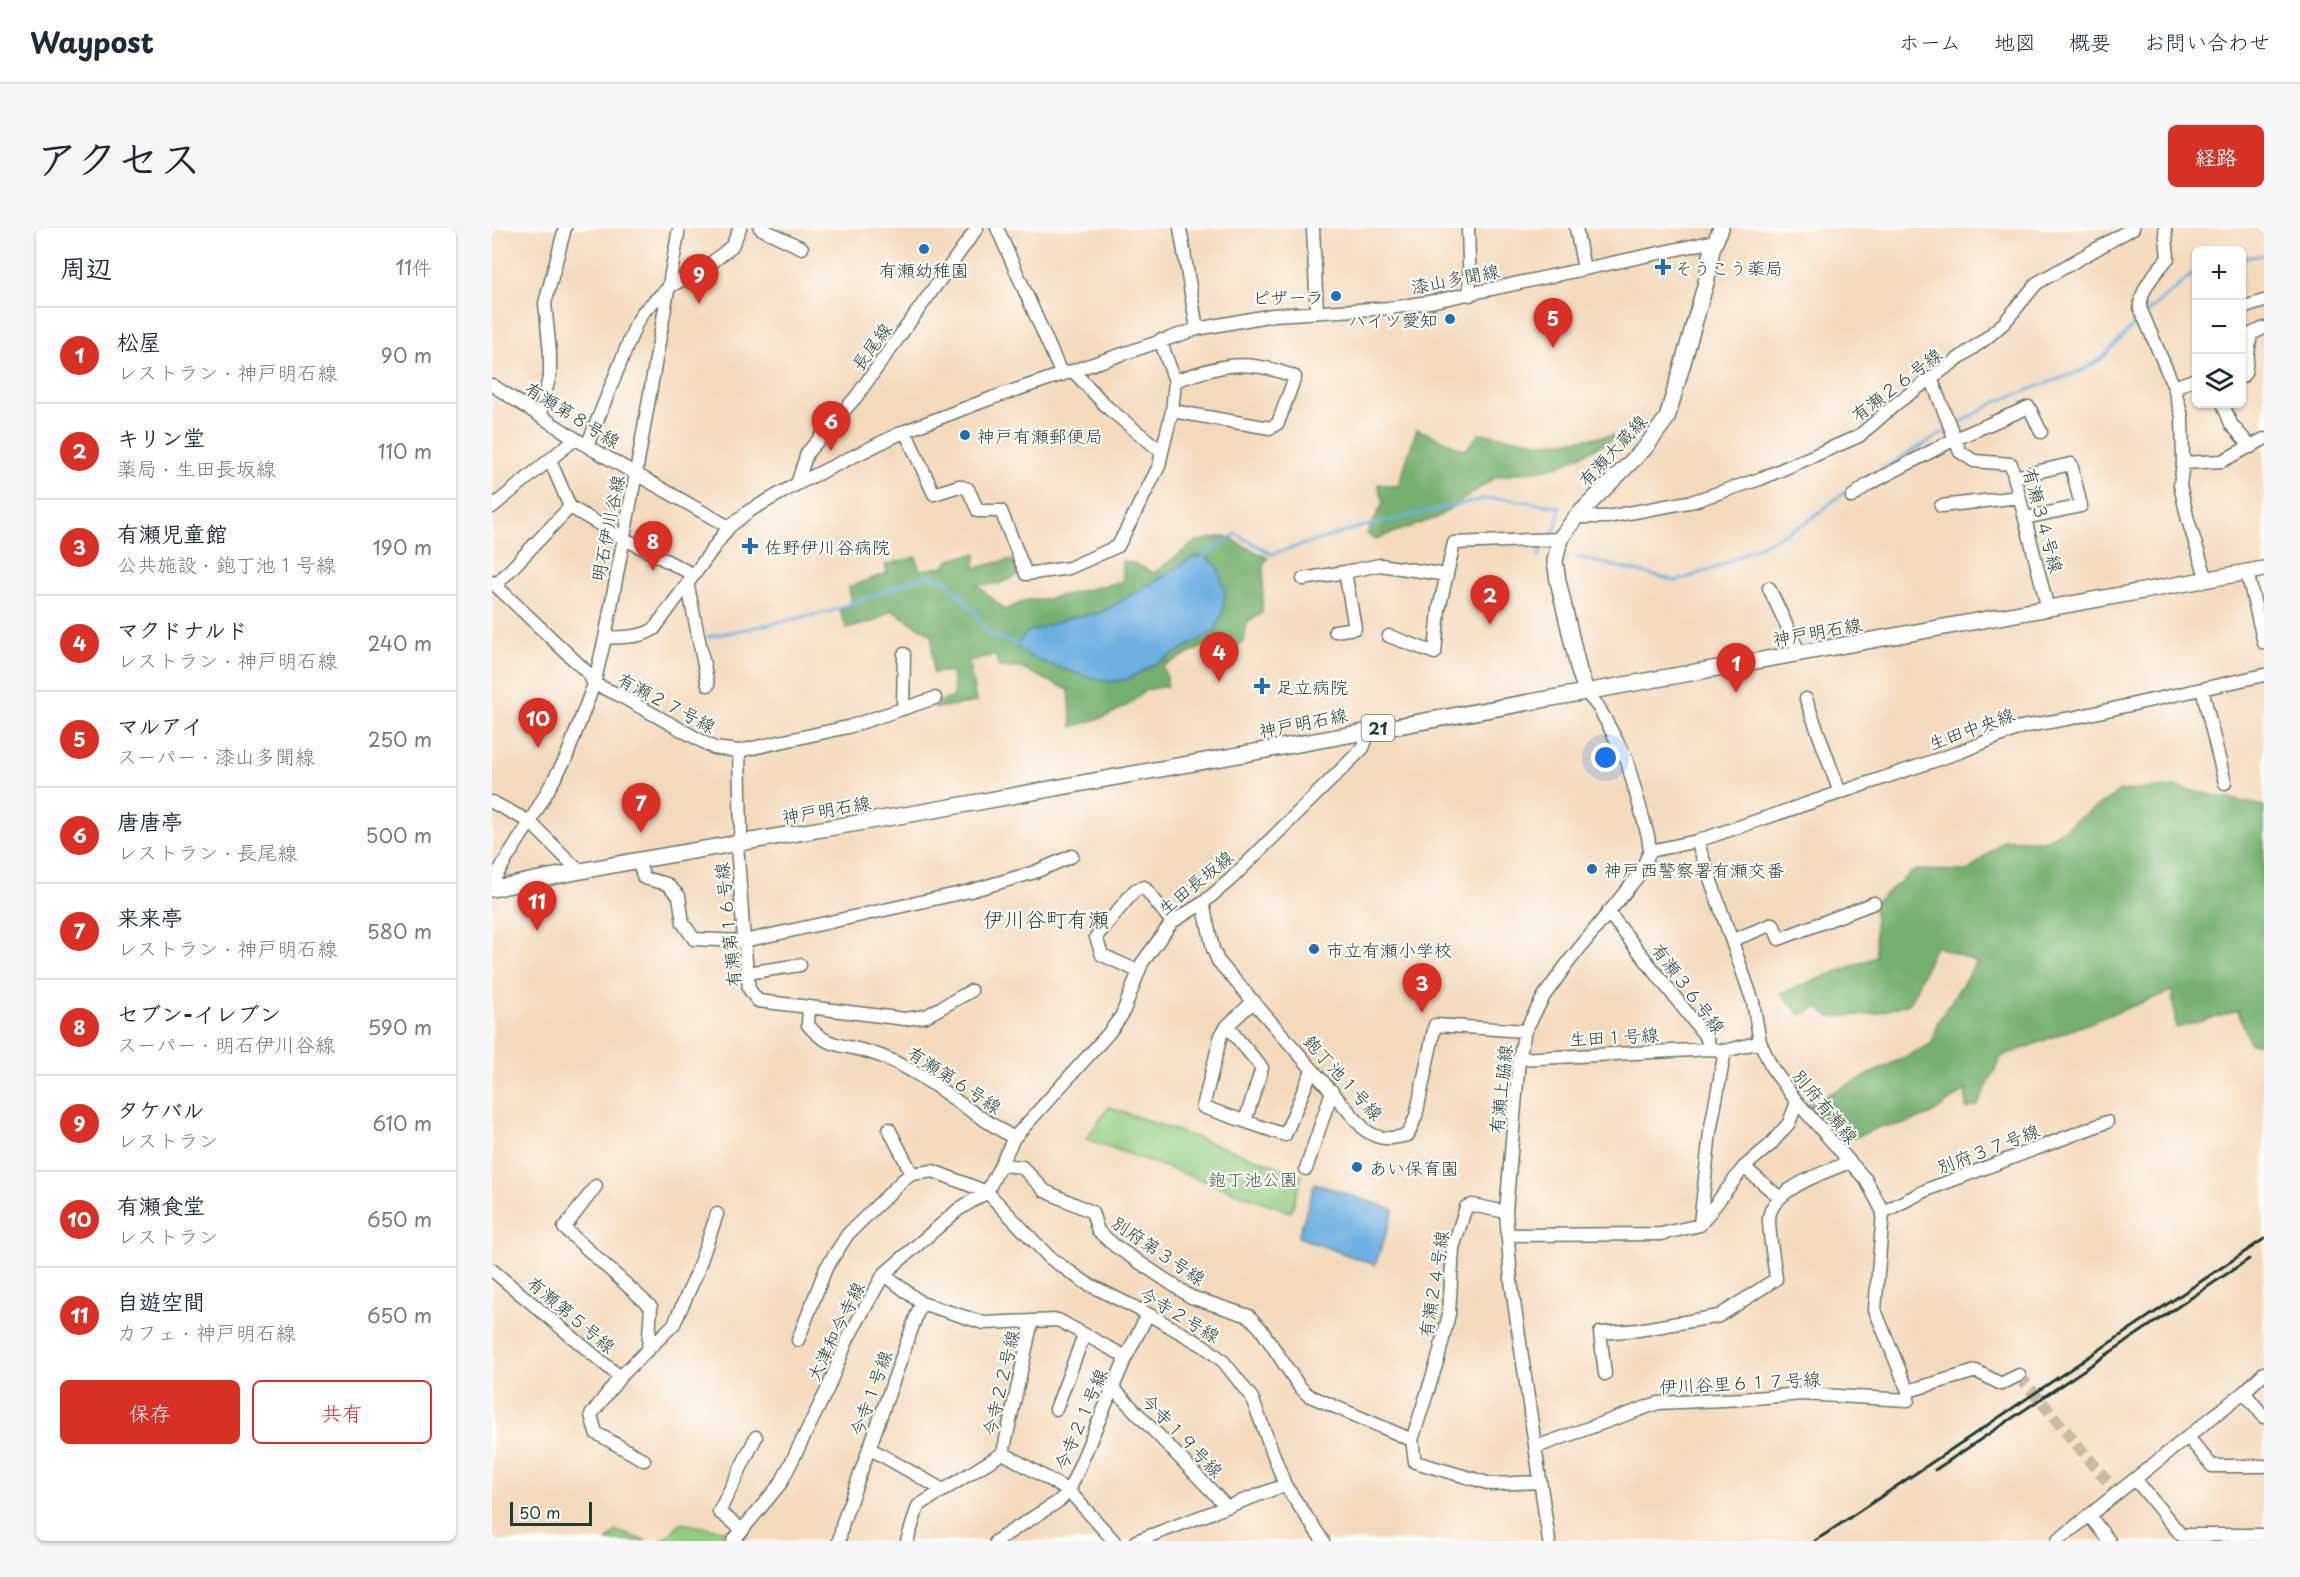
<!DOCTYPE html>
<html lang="ja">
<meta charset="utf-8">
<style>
:root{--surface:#fff;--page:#f6f6f7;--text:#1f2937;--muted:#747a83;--line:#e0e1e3;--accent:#d93025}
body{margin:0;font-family:"Playpen Sans","Klee One",sans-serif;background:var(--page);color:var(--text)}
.controls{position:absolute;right:18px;top:18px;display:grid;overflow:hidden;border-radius:9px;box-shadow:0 2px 4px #0004}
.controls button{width:54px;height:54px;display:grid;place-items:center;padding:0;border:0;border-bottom:2px solid var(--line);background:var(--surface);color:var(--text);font:30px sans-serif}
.scale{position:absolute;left:18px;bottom:15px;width:82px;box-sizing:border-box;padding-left:6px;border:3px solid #1f3d34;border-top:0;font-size:16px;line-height:21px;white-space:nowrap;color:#1f3d34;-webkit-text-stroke:4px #fdfcf7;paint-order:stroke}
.you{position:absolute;left:1114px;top:530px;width:21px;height:21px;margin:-15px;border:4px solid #fff;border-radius:50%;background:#1a73e8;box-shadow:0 0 0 9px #1a73e833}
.badge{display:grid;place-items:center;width:39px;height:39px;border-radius:50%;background:var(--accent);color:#fff;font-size:20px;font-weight:700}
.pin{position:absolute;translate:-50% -50px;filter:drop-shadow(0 2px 3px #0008)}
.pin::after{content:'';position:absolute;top:32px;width:21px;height:18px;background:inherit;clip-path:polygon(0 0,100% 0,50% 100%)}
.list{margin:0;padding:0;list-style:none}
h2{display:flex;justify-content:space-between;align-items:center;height:78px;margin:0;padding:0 24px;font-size:26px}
h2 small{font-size:20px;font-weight:400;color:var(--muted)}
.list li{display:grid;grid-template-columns:39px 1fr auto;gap:18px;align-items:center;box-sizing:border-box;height:96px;padding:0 24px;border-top:2px solid var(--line)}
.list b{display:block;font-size:22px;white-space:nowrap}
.list p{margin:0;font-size:20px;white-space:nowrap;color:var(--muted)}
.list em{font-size:20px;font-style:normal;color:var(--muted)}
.actions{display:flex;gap:12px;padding:18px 24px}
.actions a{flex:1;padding:14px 0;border:2px solid var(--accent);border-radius:9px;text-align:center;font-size:21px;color:var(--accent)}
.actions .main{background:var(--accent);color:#fff}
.icon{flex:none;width:33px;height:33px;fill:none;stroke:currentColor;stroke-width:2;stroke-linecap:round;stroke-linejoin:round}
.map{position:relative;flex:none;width:1772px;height:1313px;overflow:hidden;border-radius:9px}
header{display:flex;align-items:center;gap:36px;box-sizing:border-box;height:84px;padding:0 30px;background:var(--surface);border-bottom:2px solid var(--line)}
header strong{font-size:28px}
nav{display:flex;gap:33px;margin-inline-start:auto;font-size:21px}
.intro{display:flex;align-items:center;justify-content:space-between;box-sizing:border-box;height:144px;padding:0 36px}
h1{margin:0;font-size:42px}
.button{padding:15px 27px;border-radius:9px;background:var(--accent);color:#fff;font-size:21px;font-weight:700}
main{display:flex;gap:36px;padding:0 36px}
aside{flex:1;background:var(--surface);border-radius:9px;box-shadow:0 2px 4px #0004}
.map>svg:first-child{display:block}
.green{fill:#92cc80;stroke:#58845a;stroke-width:1.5}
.forest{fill:#75b06e;stroke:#4a7651;stroke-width:1.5;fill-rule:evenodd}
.water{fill:#6dafe1;stroke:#46768a;stroke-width:1.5}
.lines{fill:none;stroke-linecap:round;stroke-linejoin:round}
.stream{stroke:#6dafe1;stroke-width:3}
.minor-tunnel{stroke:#c9bba2;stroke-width:12;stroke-dasharray:12 6;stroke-linecap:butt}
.minor-casing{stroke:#6a7464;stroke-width:15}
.major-casing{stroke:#6a7464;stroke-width:18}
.minor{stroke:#fff;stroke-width:12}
.major{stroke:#fff;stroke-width:15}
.rail{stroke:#1f3d34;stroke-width:3}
.poi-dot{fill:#1f6fb2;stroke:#fdfcf7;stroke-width:2}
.labels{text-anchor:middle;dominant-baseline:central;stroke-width:4.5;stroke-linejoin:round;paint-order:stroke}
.shield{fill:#fdfcf7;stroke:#62766e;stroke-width:1.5}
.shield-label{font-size:16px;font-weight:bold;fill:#1f3d34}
.poi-label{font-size:18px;fill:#1f3d34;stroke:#fdfcf7;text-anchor:start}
.street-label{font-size:18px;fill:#1f3d34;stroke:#fdfcf7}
.park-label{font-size:18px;fill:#3c6147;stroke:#fdfcf7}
.quarter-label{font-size:21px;fill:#1f3d34;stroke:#fdfcf7}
</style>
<header>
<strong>Waypost</strong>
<nav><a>ホーム</a><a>地図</a><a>概要</a><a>お問い合わせ</a></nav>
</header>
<div class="intro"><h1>アクセス</h1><a class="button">経路</a></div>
<main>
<aside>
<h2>周辺<small>11件</small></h2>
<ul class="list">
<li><span class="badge">1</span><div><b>松屋</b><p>レストラン · 神戸明石線</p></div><em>90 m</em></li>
<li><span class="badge">2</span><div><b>キリン堂</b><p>薬局 · 生田長坂線</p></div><em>110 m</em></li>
<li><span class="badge">3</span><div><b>有瀬児童館</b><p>公共施設 · 鉋丁池１号線</p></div><em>190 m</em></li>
<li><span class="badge">4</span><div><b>マクドナルド</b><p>レストラン · 神戸明石線</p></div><em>240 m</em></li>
<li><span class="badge">5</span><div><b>マルアイ</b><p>スーパー · 漆山多聞線</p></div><em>250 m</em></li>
<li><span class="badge">6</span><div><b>唐唐亭</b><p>レストラン · 長尾線</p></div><em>500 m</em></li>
<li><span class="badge">7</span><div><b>来来亭</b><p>レストラン · 神戸明石線</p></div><em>580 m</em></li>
<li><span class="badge">8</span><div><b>セブン-イレブン</b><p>スーパー · 明石伊川谷線</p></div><em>590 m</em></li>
<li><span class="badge">9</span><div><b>タケバル</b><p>レストラン</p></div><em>610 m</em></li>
<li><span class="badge">10</span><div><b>有瀬食堂</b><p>レストラン</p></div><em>650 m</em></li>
<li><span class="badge">11</span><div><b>自遊空間</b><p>カフェ · 神戸明石線</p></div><em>650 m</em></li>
</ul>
<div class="actions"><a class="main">保存</a><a>共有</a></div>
</aside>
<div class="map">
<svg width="1772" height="1313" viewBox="0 0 1772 1313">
<rect width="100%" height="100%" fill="#fdfcf7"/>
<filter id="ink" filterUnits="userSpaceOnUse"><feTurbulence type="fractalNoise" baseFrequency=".0167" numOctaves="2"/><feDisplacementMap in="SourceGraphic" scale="12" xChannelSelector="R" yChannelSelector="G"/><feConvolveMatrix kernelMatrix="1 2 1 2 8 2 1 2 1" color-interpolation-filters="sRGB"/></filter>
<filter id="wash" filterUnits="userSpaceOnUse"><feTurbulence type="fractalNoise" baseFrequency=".008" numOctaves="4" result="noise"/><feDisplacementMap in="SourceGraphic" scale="24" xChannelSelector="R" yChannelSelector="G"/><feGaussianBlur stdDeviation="1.35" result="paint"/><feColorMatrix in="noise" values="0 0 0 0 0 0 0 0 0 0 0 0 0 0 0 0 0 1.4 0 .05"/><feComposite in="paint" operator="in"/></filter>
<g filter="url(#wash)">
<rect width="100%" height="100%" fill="#f4dabd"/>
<!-- green -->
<path class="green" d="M 617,879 L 810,947 L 799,984 L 594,911 Z
M 188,1295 L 236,1303 L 226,1313 L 171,1313 Z
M 124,1303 L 155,1313 L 115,1313 Z"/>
<!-- forest -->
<path class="forest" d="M 925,201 L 973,222 L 988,205 L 1053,215 L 1132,206 L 1065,239 L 1004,249 L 944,290 L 883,311 L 875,306 L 891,275 L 886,256 L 906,258 Z
M 733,308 L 776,330 L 772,335 L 770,385 L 755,394 L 752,414 L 743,418 L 719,415 L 671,438 L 675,450 L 675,458 L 654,462 L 638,476 L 615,488 L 580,499 L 577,462 L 529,440 L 507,439 L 503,427 L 477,433 L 484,474 L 443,480 L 444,475 L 462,469 L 460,443 L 441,445 L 440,407 L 399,382 L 383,393 L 355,401 L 348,383 L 359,376 L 357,359 L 395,345 L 393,337 L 424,329 L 428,342 L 450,339 L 461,330 L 484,326 L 483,340 L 516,332 L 526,335 L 529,346 L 506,356 L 485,357 L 513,382 L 536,372 L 550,372 L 631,353 L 630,333 L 641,335 L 662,345 L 703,314 ZM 712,327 L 726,339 L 722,404 L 671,430 L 577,390 L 608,385 L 676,346 L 698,331 Z
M 1683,559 L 1772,578 L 1772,815 L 1758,815 L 1746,783 L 1684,800 L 1680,763 L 1509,829 L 1486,877 L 1474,881 L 1474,862 L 1438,887 L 1406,898 L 1390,898 L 1352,914 L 1315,877 L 1439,816 L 1445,795 L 1485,734 L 1443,718 L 1418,775 L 1383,786 L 1338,789 L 1325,779 L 1308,787 L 1289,765 L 1384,729 L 1382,675 L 1423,642 L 1476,643 L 1512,612 L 1555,612 L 1628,563 Z"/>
<!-- water -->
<path class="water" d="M 712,327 L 726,339 L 733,366 L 730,387 L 722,404 L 636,451 L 618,454 L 586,446 L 541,430 L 524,418 L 534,405 L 577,390 L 608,385 L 676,346 L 698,331 Z
M 823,955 L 902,982 L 883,1037 L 806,1009 Z"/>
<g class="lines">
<!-- stream -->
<path class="stream" d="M 1750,30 L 1772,27
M 1653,86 L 1704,43
M 1462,198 L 1504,174 L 1591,142 L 1610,130 L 1648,91
M 1046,328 L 1054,315
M 1085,329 L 1185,353 L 1223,340 L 1314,295 L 1359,259 L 1456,202
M 712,330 L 712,327 L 744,306 L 780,326 L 869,299 L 991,271 L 1014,271 L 1068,279 L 1064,299 L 1059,307
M 216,409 L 340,383 L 435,347 L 454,352 L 481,382 L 496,406 L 526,417"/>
</g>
</g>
<g filter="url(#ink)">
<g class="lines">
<!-- minor-tunnel -->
<path class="minor-tunnel" d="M 1527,1147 L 1625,1265"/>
<!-- minor casing -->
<g class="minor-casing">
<path id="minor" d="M 268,0 L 310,20
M 505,0 L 570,147
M 688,0 L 705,101
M 821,0 L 825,84
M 976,0 L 978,67
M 1084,0 L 1092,41
M 1673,0 L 1676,30 C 1663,45 1649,60 1648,80 L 1682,159 L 1690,189 L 1691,235 L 1688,257 L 1696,292 L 1715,352
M 1750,80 L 1772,73
M 668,112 L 683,153 L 680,183 L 670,224
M 1750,149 L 1753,145 L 1759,106 L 1772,100
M 1439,150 L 1468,224 L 1482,233 L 1519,236 L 1556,381
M 0,157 L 95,218 L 237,299
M 1682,159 L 1704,151
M 1731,176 L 1739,196 L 1759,219
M 680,183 L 778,200 L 786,195 L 803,149 C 755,130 730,136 683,153
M 48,186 L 58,146 L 58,125 L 53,75 L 73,0
M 413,203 L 442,266 L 467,258 L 476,261 L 486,283 L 509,283 L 534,346 L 577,340 L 626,318 L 667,238 L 670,224 L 616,180 L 581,143
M 95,218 L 144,96 L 151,84 L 177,59 L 217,37 L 240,18 L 248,0
M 58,232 L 78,279 L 131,310 L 202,347
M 1691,235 L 1730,233 L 1772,211
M 1522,249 L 1579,236 L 1589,278 L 1533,290
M 305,256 L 315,225 L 364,169 L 485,0
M 1360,269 L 1375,257 L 1463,211 L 1537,179 L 1549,204
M 1449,278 L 1527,269
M 0,279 L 83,211
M 1084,289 L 1115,289 L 1202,273 L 1268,251 L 1367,208 L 1405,175 L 1492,112 L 1512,95 L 1545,55 L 1641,0
M 1755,344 L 1772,415
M 811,351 L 853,344
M 0,354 L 97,446 L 102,456 L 125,466 L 222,520 L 247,523 L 249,604 L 245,616 L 252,713 L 257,761 L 266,773 L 317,779 L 316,797 C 335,820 351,816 377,824 C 414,835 445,859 476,881 C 491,891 507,901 522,910
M 4,357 L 78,279
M 196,358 L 216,457
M 1277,360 L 1308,426
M 843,403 L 863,400 L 853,344 L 888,337 L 955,347
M 897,408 L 943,425 L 947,381 L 962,315 L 1068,311
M 113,410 C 130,409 148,410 162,401 L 237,299 L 257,283 L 305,256 L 413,203 L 500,170 L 705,101 L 781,87 L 898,80 L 943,73 L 1223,13
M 1710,461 L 1733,555
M 1314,471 L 1348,565
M 411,481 L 412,426
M 247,523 L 356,499 L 443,470
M 0,574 L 38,594 L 87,643
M 1158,623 L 1205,613 L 1468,524 L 1530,499 L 1580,490 L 1772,447
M 146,633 L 152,650 L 175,656 L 187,668 L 191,695 L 202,711 L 252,713 L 478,663 L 543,644 L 580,628
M 0,654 L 38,594 L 74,530 L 102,456 L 113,410 L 144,245 L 187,0
M 711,675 L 721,721 L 726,733 L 873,902 C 888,913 899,911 916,907 L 924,888 L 943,797 L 1033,803
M 1116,684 L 1214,809 L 1219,821 L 1233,823 L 1268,814
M 1241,712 L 1281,696 L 1287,711 L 1382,675
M 646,743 L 610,727 L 604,709 L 643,662 L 652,659 L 680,694
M 255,745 L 308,737
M 762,773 L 735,798 L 729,807 L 711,879 L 793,907 L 820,842
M 317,779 L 413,791 L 434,788 L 479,763
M 735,798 L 770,840 L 753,893
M 1027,831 L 1219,821
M 397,901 L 420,946
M 509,937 L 530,939 L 553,963 L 600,984 L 606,1003 L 623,1018 L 699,1069 L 757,1088 L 769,1101 L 807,1158 L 816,1167 L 920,1212 L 923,1234 L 999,1256 L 1048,1254
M 1252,939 L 1287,969
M 814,941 L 840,863
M 104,958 L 72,1000 L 159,1079 L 156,1122
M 1391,984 L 1437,961 L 1615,894
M 1208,996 L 1218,904 L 1233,823
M 1015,1007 L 1169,1006 L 1208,997 L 1252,939 L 1278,917 L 1297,895 L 1305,874
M 0,1042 L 128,1149 L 99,1187 L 104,1205 L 152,1232
M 392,1046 L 429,1075 L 492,1095 L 566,1092 L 634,1129
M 306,1112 L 334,1040 L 356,1006 L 411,952 L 420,946 L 441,943 L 495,964 L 558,1030 L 594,1055 L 656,1086 L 712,1118 L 732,1134 L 760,1170 L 793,1257 L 831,1313
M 1113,1146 L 1108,1105 L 1146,1102 L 1227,1088 L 1284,1051 C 1282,1032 1277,1010 1277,990 C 1279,961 1336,943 1358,934
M 128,1149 L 182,1096 L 204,1047 L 225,986
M 621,1160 L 735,1279
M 1416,1163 L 1484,1143 L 1509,1156 L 1527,1147
M 1752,1164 L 1772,1189
M 564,1181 L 592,1107
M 1696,1209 L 1720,1238 L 1772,1238
M 920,1212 L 946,1131 L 957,1086 L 961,1020 L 974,979 L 980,977 L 1014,984
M 1044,1219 L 1166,1175 L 1251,1171 L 1310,1166 L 1416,1172 L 1416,1163 L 1383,1082 L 1391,984 L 1374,952 L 1305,874 L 1280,840 L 1268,814 L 1261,774 L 1205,613
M 377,1220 L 451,1262
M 511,1225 L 540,1093
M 1643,1251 L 1689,1307 L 1772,1307
M 1597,1287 L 1617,1313
M 251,1302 L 227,1284 L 264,1209
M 241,1313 L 289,1255 L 336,1160 L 356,1110 L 392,1046 L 467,981 L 495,964 L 522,910 L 616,806 L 630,787 L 650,735 L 680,694 L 711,675 L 739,651 L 871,520 L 878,501
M 347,1313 L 351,1294 L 429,1075
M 415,1313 L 426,1278 L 511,1225 L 577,1263 L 622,1313
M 504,1313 L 567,1273 L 577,1263 L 634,1129 L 656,1086
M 644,1313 L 793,1257
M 1057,1313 L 1019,1053 L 1014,984 L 1027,831 L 1033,803 L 1052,768 L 1078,732 L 1147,647 L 1158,623 L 1156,608 L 1134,530 L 1107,480 L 1095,465
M 1565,1313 L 1752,1164 L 1772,1145"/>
</g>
<!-- major casing -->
<g class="major-casing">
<path id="major" d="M 1095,465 L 1087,443 L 1066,353 L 1063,333 L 1068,311 L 1084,289 L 1153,220 L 1175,190 L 1215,51 L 1220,21 L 1229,0
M 0,661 C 159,627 321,604 481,575 C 911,496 1342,420 1772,341"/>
</g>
<!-- minor -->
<use href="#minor" class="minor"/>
<!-- major -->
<use href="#major" class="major"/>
<!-- rail -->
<path class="rail" d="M 1443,1242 L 1757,1031
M 1323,1313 L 1772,1011"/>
</g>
</g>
<!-- markers -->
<g class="poi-dot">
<circle cx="432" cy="21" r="6"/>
<path d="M1168 30h6v6h6v6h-6v6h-6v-6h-6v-6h6z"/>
<circle cx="844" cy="68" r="6"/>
<circle cx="958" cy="91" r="6"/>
<circle cx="473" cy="207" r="6"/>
<path d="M255 309h6v6h6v6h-6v6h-6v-6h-6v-6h6z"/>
<path d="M767 449h6v6h6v6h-6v6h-6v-6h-6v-6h6z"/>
<circle cx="1100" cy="641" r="6"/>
<circle cx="822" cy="721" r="6"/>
<circle cx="865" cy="939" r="6"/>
</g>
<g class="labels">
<!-- shield labels -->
<rect class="shield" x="869.5" y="487" width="33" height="26" rx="4.5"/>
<g class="shield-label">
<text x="886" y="500">21</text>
</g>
<!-- poi labels -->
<g class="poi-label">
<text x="1183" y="39">そうこう薬局</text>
<text x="432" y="41" text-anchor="middle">有瀬幼稚園</text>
<text x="832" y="68" text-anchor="end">ピザーラ</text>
<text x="946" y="91" text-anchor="end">ハイツ愛知</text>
<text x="485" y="207">神戸有瀬郵便局</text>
<text x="272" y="318">佐野伊川谷病院</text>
<text x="784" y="458">足立病院</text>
<text x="1112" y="641">神戸西警察署有瀬交番</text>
<text x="834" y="721">市立有瀬小学校</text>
<text x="877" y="939">あい保育園</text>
</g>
<!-- street labels -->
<g class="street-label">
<text transform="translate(963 50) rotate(-11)">漆山多聞線</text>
<text transform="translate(379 118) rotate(-54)">長尾線</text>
<text transform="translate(1404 156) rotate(-37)">有瀬２６号線</text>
<text transform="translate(81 186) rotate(32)">有瀬第８号線</text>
<text transform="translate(1120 222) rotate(-47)">有瀬大蔵線</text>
<text transform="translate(1552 292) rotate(75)">有瀬３４号線</text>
<text transform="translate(115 300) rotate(-79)">明石伊川谷線</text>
<text transform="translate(1325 403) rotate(-10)">神戸明石線</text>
<text transform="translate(175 474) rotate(28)">有瀬２７号線</text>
<text transform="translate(811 494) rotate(-11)">神戸明石線</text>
<text transform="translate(1479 500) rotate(-20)">生田中央線</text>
<text transform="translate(334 581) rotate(-10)">神戸明石線</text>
<text transform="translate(703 654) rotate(-39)">生田長坂線</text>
<text transform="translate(235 697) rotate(-96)">有瀬第１６号線</text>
<text transform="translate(1197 760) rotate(53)">有瀬３６号線</text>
<text transform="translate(1122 808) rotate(-3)">生田１号線</text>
<text transform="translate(852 849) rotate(48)">鉋丁池１号線</text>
<text transform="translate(463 851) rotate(33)">有瀬第６号線</text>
<text transform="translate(1008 861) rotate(-84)">有瀬上脇線</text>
<text transform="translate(1334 878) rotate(50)">別府有瀬線</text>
<text transform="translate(1496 920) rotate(-21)">別府３７号線</text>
<text transform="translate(667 1022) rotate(34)">別府第３号線</text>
<text transform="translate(941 1056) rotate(-81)">有瀬２４号線</text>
<text transform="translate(80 1086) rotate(40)">有瀬第５号線</text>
<text transform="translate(688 1086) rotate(31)">今寺２号線</text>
<text transform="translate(343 1103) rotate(-64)">大津和今寺線</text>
<text transform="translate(1248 1154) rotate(-3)">伊川谷里６１７号線</text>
<text transform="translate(508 1155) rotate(-77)">今寺２２号線</text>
<text transform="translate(378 1165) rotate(-70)">今寺１号線</text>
<text transform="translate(588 1191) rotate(-67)">今寺２１号線</text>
<text transform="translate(691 1207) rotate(46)">今寺１９号線</text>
</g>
<!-- park labels -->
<g class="park-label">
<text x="761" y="950">鉋丁池公園</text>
</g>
<!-- quarter labels -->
<g class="quarter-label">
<text x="554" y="690">伊川谷町有瀬</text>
</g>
</g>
</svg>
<div class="controls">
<button>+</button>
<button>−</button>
<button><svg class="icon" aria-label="layers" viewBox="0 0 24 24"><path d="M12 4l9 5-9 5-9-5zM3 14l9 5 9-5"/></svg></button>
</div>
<div class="scale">50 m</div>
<div class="you"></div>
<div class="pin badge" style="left:1244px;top:465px">1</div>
<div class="pin badge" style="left:998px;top:397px">2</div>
<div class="pin badge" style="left:930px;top:785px">3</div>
<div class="pin badge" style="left:727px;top:454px">4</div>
<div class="pin badge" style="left:1061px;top:120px">5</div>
<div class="pin badge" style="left:339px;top:223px">6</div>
<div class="pin badge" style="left:149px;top:605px">7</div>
<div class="pin badge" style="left:161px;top:343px">8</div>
<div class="pin badge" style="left:207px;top:76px">9</div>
<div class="pin badge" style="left:46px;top:520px">10</div>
<div class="pin badge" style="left:45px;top:703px">11</div>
</div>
</main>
